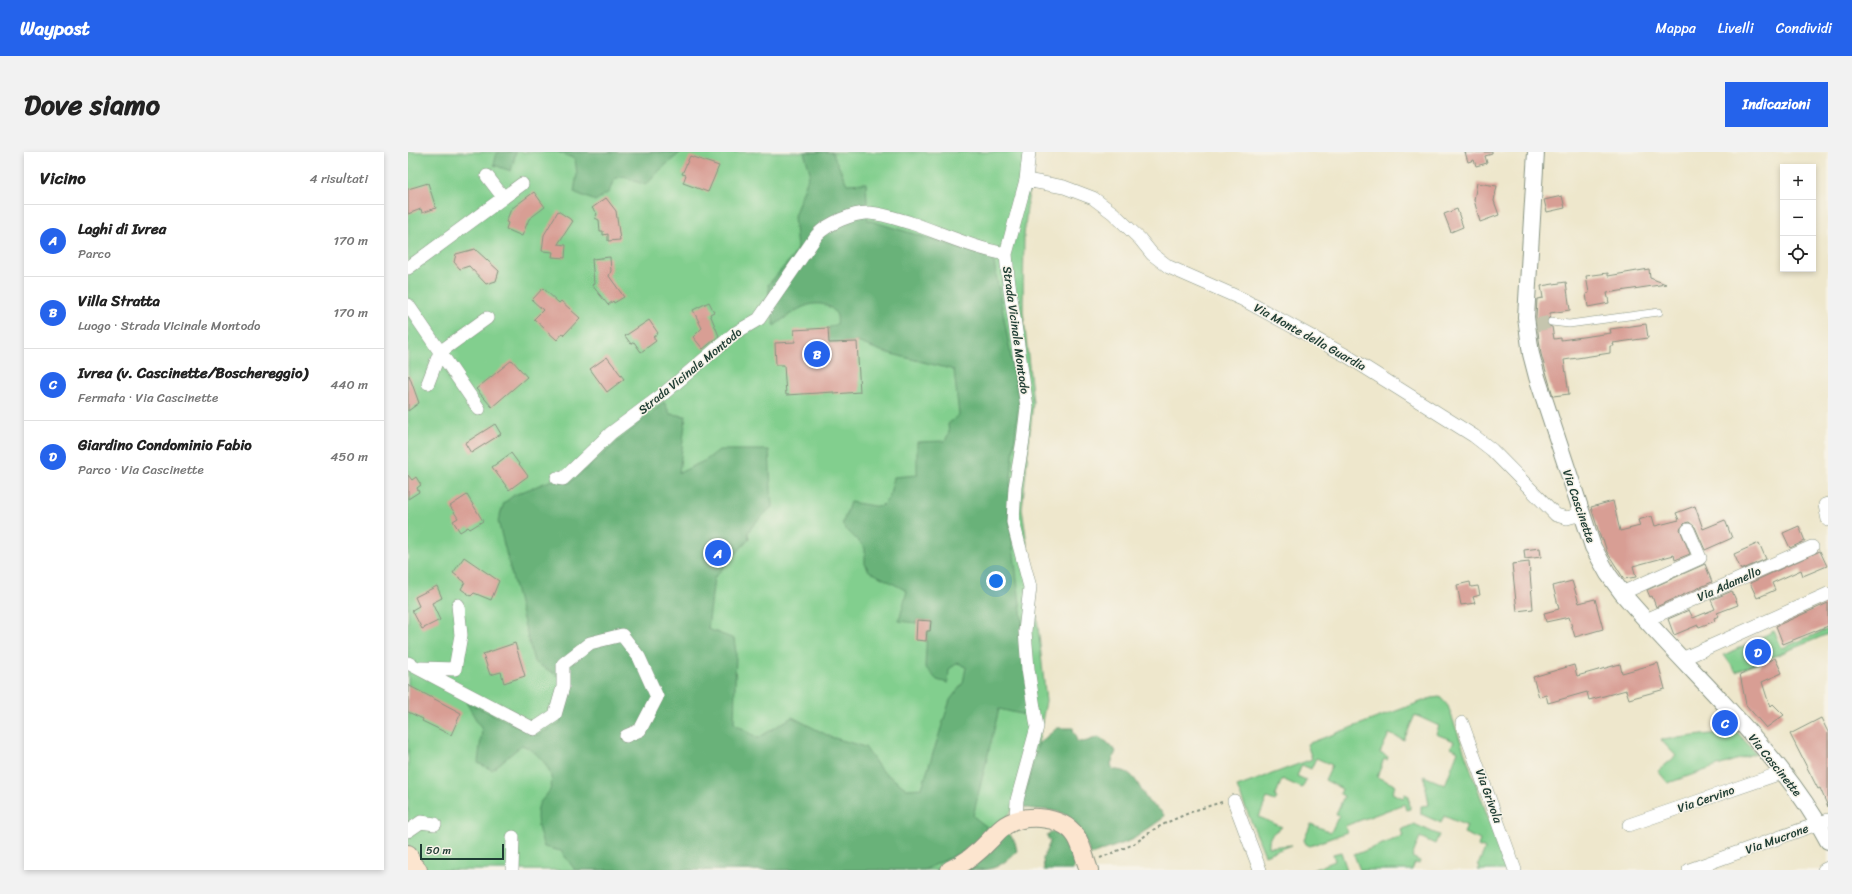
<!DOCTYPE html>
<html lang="it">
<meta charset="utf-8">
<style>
:root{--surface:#fff;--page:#f2f2f2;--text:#222;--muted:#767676;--line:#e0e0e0;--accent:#2563eb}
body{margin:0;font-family:Sriracha,sans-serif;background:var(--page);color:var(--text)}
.controls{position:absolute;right:12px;top:12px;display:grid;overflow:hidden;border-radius:0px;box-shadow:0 2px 6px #0003}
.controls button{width:36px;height:36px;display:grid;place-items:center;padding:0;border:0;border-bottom:1px solid var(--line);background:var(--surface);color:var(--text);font:20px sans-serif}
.scale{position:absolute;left:12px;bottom:10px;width:84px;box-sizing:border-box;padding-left:4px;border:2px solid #1f3d34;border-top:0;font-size:11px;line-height:14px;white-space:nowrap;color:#1f3d34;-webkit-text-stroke:3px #f7f3e8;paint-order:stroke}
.you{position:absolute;left:588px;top:429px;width:14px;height:14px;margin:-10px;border:3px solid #fff;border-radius:50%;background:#1a73e8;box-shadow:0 0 0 6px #1a73e833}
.badge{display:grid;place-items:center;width:26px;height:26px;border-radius:50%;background:var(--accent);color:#fff;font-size:13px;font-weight:700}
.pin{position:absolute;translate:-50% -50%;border:2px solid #fff;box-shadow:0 1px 4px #0006}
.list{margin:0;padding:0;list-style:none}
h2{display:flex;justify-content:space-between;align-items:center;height:52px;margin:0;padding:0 16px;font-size:17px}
h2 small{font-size:13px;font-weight:400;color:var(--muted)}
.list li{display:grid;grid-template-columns:26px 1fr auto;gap:12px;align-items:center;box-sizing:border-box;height:72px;padding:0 16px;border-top:1px solid var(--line)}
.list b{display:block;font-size:15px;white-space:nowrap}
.list p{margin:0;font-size:13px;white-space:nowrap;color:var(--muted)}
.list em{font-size:13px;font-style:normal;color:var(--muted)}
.icon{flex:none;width:22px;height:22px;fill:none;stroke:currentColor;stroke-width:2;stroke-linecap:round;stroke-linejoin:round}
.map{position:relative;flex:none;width:1420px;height:718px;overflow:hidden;border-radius:0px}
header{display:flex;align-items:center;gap:24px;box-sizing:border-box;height:56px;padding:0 20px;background:var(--accent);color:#fff}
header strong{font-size:19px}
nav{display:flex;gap:22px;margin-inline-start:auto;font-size:14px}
.intro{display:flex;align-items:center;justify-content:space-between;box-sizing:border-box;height:96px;padding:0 24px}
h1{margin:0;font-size:28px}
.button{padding:10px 18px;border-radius:0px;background:var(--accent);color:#fff;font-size:14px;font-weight:700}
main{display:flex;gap:24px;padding:0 24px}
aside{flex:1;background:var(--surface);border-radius:0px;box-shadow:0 2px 6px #0003}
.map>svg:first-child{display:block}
.green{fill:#82cf8e;stroke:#508661}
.forest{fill:#69b279;stroke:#447856}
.building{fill:#d89e94}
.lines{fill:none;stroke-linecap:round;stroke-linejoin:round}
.minor-tunnel{stroke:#c5c5ae;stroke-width:13;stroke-dasharray:13 6;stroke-linecap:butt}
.service-casing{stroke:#869280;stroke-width:8}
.minor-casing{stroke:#869280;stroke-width:14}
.tertiary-casing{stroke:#869280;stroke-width:18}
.secondary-casing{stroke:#869280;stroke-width:20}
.path{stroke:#869280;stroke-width:2;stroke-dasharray:3 3;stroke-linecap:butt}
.service{stroke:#fff;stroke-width:7}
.minor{stroke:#fff;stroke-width:13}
.tertiary{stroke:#fff;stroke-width:16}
.secondary{stroke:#fce5cf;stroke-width:18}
.labels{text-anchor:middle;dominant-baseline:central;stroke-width:3;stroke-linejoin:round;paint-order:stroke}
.street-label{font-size:12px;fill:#1f3d34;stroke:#f7f3e8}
</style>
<header>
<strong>Waypost</strong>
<nav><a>Mappa</a><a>Livelli</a><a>Condividi</a></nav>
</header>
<div class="intro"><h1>Dove siamo</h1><a class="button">Indicazioni</a></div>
<main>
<aside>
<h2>Vicino<small>4 risultati</small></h2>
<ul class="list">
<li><span class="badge">A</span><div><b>Laghi di Ivrea</b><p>Parco</p></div><em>170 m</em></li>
<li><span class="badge">B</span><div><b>Villa Stratta</b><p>Luogo · Strada Vicinale Montodo</p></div><em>170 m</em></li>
<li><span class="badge">C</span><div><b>Ivrea (v. Cascinette/Boschereggio)</b><p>Fermata · Via Cascinette</p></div><em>440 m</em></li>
<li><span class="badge">D</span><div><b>Giardino Condominio Fabio</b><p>Parco · Via Cascinette</p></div><em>450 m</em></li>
</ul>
</aside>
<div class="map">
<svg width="1420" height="718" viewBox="0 0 1420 718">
<rect width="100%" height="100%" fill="#f7f3e8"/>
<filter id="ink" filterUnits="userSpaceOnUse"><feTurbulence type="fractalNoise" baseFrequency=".025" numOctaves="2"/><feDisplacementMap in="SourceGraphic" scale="8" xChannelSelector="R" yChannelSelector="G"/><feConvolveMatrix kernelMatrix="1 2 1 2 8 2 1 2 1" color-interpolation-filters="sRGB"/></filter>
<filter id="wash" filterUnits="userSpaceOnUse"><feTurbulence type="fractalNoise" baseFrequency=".012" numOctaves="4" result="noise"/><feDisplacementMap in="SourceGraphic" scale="16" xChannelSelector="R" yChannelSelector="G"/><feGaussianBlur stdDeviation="0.9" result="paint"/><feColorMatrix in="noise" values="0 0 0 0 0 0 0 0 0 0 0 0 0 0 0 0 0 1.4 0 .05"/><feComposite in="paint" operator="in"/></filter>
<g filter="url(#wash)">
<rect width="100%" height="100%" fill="#eee7cc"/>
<!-- green -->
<path class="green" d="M 0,0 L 625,0 L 616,84 L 615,159 L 625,250 L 614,357 L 627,446 L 638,549 L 621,638 L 555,718 L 0,718 Z
M 1420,477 L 1420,482 L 1328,520 L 1316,503 L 1366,479 L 1374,496 Z
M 1032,545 L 1040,554 L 1099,718 L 1070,718 L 1072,715 L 1070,713 L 1077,697 L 1070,694 L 1072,688 L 1056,681 L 1059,674 L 1036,664 L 1033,671 L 1013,662 L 1013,654 L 1021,653 L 1016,624 L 1037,633 L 1050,599 L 1043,595 L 1046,589 L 1028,582 L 1031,574 L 1007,563 L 996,588 L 981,582 L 972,601 L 980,605 L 979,608 L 976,607 L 969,625 L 987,633 L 984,641 L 995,646 L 997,642 L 1001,644 L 1002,657 L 998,658 L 996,652 L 937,674 L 939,680 L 902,694 L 898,692 L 896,688 L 903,672 L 923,680 L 931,663 L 928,662 L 936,644 L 932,642 L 934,637 L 917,628 L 924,613 L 908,606 L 903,617 L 894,613 L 889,624 L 898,628 L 894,636 L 874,627 L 867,645 L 869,646 L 867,649 L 859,646 L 851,665 L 874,675 C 865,681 860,683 861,695 L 884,693 L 857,703 L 829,635 L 904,607 L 899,592 L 1023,546 Z
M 1328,579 L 1348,601 L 1260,631 L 1250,619 L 1268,604 L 1253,588 Z
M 1006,672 L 1031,683 L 1027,692 L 1012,685 L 1004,705 L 1012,709 L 1011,712 L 1007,711 L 1004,718 L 952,718 L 946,703 L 995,684 L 993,678 Z
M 933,700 L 939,718 L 904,718 L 927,709 L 925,702 Z"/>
<!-- forest -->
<path class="forest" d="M 89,0 L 108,0 L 103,19 L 86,13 Z
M 150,0 L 273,0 L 252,18 L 238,33 L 223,28 L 216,24 L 206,27 L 201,40 L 187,49 L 166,40 L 169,22 L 167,7 Z
M 396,0 L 424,0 L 439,32 L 458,31 L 460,68 L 585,106 L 611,248 L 600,354 L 626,565 L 591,557 L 565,664 L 579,675 L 565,695 L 516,718 L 167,718 L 153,699 L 136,695 C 132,682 127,670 130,656 C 131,648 141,643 143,635 C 147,618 129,599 114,593 L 84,618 L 70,611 L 74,578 L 58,550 L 129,583 L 152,571 L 159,546 L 161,530 L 126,510 L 90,369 L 96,351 L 106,343 L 144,328 L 161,331 L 256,250 L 262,262 L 278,264 L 271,321 L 298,308 L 311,298 L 361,298 L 364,355 L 347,371 L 340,380 L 341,387 L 306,426 L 300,477 L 326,487 L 328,500 L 326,571 L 350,586 L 384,565 L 423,585 L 457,595 L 473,618 L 499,637 L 514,636 L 542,548 L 555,531 L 558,515 L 550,511 L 541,517 L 540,531 L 529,528 L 517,515 L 519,479 L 522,479 L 523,469 L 509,468 L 509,471 L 491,469 L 499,439 L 461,419 L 457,412 L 457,396 L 434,373 L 442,350 L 472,355 L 481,346 L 486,325 L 509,323 L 509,290 L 537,289 L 541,281 L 540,272 L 551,263 L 546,218 L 476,200 L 449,190 L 421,191 L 420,176 L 429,172 C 430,165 429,161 423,156 C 404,143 381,163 366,174 L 360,133 L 386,103 L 389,96 L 386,64 L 402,20 Z
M 649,576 L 665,576 L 666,581 L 669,584 L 668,588 C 674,593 683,587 690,585 L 699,590 L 708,599 L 703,612 L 705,618 C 728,617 729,634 740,649 C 745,655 752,656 756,663 L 754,667 L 724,688 L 683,703 C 678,693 674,681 668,672 C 653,651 622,662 614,653 L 630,592 Z
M 648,677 L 660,687 L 670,706 L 665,718 L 636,718 L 635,706 L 642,690 L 639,684 Z
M 600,680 L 607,690 L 609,699 C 589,718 585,718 556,718 Z"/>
<g id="blocks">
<!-- building -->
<path class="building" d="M 1057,0 L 1084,0 L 1084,2 L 1077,4 L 1079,11 L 1068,14 L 1066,8 L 1060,10 Z
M 282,4 L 311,14 L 300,40 L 275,31 L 278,23 L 274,22 Z
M 20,31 L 28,56 L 14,61 L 13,57 L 0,62 L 0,37 Z
M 1069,31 L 1089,34 L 1086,49 L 1091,63 L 1072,70 L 1066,48 Z
M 126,40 L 137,55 L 121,67 L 114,84 L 98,77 L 100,71 L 98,70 L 103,57 Z
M 1154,44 L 1157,56 L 1139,60 L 1136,48 Z
M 198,46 L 208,59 L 212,88 L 200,89 L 200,82 L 195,83 L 195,79 L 192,79 L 191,68 L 187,66 L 189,62 L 184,56 Z
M 1049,57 L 1055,75 L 1043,80 L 1036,62 Z
M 150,59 L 165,69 L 150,92 L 158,93 L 157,106 L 144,105 L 145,100 L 134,99 L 136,83 Z
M 67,97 L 91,119 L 88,129 L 78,132 L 61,114 L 52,117 L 46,110 L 48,102 Z
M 202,105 L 203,119 L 201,124 L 216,145 L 206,151 L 205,149 L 200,153 L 184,133 L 186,132 L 184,107 Z
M 1241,117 L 1242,126 L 1258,132 L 1199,141 L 1201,151 L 1180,155 L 1178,142 L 1181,141 L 1178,124 L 1200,121 L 1200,124 Z
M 1158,130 L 1162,158 L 1142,161 L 1142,165 L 1138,169 L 1140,174 L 1144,175 L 1146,187 L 1153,186 L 1153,188 L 1203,181 L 1202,177 L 1238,172 L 1240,186 L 1205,191 L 1206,194 L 1202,194 L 1202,201 L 1156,208 L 1161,242 L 1145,244 L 1133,202 L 1128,165 L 1129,147 L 1135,146 L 1133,134 Z
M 135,136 L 151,151 L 153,149 L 172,166 L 156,183 L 155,181 L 149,188 L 126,167 L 135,158 L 124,148 Z
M 301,150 L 306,160 L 302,162 L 311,184 L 295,197 L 285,185 L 294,176 L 285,158 Z
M 241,168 L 250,181 L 245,185 L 248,189 L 233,200 L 226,190 L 223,192 L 217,184 Z
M 420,176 L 421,191 L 449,190 L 452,240 L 426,242 L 426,240 L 378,243 L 376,213 L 368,213 L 367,191 L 387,190 L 386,178 Z
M 199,205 L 216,227 L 199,240 L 182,217 Z
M 104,208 L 119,225 L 84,255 L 68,237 Z
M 1,223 L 11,251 L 0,259 L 0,224 Z
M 87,272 L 93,282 L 63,301 L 57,291 Z
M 103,301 L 120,324 L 101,338 L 84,315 Z
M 0,323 L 4,328 L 8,325 L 13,333 L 9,336 L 11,340 L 0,347 Z
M 59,343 L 75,369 L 62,377 L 60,375 L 52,380 L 45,369 L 50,366 L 42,354 Z
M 1205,349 L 1212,379 L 1232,374 L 1230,368 L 1244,364 L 1247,374 L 1271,368 L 1268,361 L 1287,354 L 1295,377 L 1317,368 L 1324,386 L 1297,398 L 1287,375 L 1281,370 L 1277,371 L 1272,377 L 1282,402 L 1267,408 L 1266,403 L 1225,414 L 1228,425 L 1216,427 L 1199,400 L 1195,387 L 1193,387 L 1183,355 Z
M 1391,374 L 1397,389 L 1382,396 L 1375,381 Z
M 1351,391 L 1358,407 L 1333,418 L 1326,402 Z
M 1132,396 L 1133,405 L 1117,407 L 1116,398 Z
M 1412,399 L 1419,414 L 1395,424 L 1393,418 L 1364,431 L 1367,438 L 1349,446 L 1342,431 Z
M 56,405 L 91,429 L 83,448 L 66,441 L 63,444 L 53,437 L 57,430 L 45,421 Z
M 1121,410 L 1125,457 L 1109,459 L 1104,412 Z
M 1297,412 L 1304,430 L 1248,455 L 1244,444 L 1242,445 L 1239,438 Z
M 1164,429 L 1171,451 L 1187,447 L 1195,477 L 1167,485 L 1161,465 L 1138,470 L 1136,461 L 1151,457 L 1145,434 Z
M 1062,430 L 1063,435 L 1070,434 L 1072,443 L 1065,445 L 1067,451 L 1053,453 L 1049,433 Z
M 29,434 L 34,446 L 24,451 L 32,468 L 14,477 L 4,458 L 11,454 L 7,445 Z
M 1324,439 L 1330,453 L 1309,461 L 1311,464 L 1306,466 L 1307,469 L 1291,475 L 1290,473 L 1266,483 L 1260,467 L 1281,458 L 1285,466 L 1307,457 L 1303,448 Z
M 1420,451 L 1420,474 L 1375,492 L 1368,474 Z
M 509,468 L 523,469 L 522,479 L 519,479 L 518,489 L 508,488 Z
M 107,491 L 117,524 L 96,531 L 93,520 L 82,523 L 75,502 Z
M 1367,506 L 1374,521 L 1354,530 L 1362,555 L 1365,552 L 1376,563 L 1358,576 L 1338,553 L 1332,522 L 1353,514 L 1353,512 Z
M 1250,511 L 1257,537 L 1221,547 L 1218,538 L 1181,548 L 1179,540 L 1140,551 L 1138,543 L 1131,545 L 1125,525 L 1166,513 L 1169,524 L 1212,512 L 1214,521 Z
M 0,533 L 53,561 L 43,583 L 14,569 L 15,567 L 0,560 Z
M 1413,566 L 1420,580 L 1420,655 L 1412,636 L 1410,637 L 1382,582 Z"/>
</g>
</g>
<g filter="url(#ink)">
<use href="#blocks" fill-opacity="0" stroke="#869280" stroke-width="1"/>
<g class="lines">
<!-- minor-tunnel -->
<path class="minor-tunnel" d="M 1128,173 L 1143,170"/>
<!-- service casing -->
<g class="service-casing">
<path id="service" d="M 1143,170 L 1161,172 L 1251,160"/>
</g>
<!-- minor casing -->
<g class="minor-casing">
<path id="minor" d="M 79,24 L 95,45
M 618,28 L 656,35 L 685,46 L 705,61 L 732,87 L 744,102 L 761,115 L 834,147 L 939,204 L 1066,284 L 1084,298 L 1148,363 L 1159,366 L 1173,362
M 0,116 L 114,32
M 0,153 L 71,257
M 20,231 L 32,200 L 79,166
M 149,326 L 155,327 L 203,281 L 254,243 L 327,181 L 351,167 L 409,83 C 419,72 446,60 461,61 C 476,62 489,67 503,71 C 535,82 565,96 598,102
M 1420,352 L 1417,353 L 1420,368
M 1214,441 L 1292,406 L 1280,378
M 1238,468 L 1404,395
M 1274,507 L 1420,442
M 0,511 L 126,577 L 147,563 L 155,535 L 155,512 L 182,491 L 214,483 L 231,505 L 249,545 L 232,578 L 218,584
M 13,516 L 47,517 L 53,483 L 50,453
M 1054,571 L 1107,718
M 826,649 L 852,718
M 608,667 L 609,648 L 629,575 L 620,517 L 617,479 L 622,435 L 605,370 L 607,335 L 615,288 L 619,255 L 600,125 L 598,102 L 618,28 L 621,0
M 1221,673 L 1376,620
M 0,679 L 13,670 L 27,672
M 104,718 L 105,685
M 1281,718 L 1420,668
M 1416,718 L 1420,716"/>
</g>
<!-- tertiary casing -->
<g class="tertiary-casing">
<path id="tertiary" d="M 1128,0 L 1118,165 L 1123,202 L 1129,225 L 1185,395 L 1200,422 L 1214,441 C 1243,475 1275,508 1306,541 C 1348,587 1391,633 1420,689"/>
</g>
<!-- secondary casing -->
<g class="secondary-casing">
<path id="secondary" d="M 0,702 L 5,713 L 10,718
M 542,718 C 557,711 570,701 581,689 C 585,685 589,680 594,676 C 613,660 654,663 668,684 C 674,693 677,708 681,718"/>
</g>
<!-- path -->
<path class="path" d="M 692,706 L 726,692 L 745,678 L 760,670 L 788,658 L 814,650"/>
<!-- service -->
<use href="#service" class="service"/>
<!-- minor -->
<use href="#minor" class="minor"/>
<!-- tertiary -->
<use href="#tertiary" class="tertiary"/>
<!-- secondary -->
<use href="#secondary" class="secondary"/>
</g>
</g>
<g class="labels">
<!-- street labels -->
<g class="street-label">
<text transform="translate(608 178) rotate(82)">Strada Vicinale Montodo</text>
<text transform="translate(902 185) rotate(29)">Via Monte della Guardia</text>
<text transform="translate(282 219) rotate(-39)">Strada Vicinale Montodo</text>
<text transform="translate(1171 354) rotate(71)">Via Cascinette</text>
<text transform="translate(1321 432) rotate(-24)">Via Adamello</text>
<text transform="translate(1367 613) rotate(51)">Via Cascinette</text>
<text transform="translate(1081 644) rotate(70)">Via Grivola</text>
<text transform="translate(1298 647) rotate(-19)">Via Cervino</text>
<text transform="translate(1369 687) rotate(-20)">Via Mucrone</text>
</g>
</g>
</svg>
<div class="controls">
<button>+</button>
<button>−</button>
<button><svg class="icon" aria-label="locate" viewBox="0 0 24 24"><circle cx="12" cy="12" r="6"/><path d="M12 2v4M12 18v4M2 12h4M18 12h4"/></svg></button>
</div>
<div class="scale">50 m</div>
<div class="you"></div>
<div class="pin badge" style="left:310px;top:401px">A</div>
<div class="pin badge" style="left:409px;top:202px">B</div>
<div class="pin badge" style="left:1317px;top:571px">C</div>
<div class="pin badge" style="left:1350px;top:500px">D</div>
</div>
</main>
